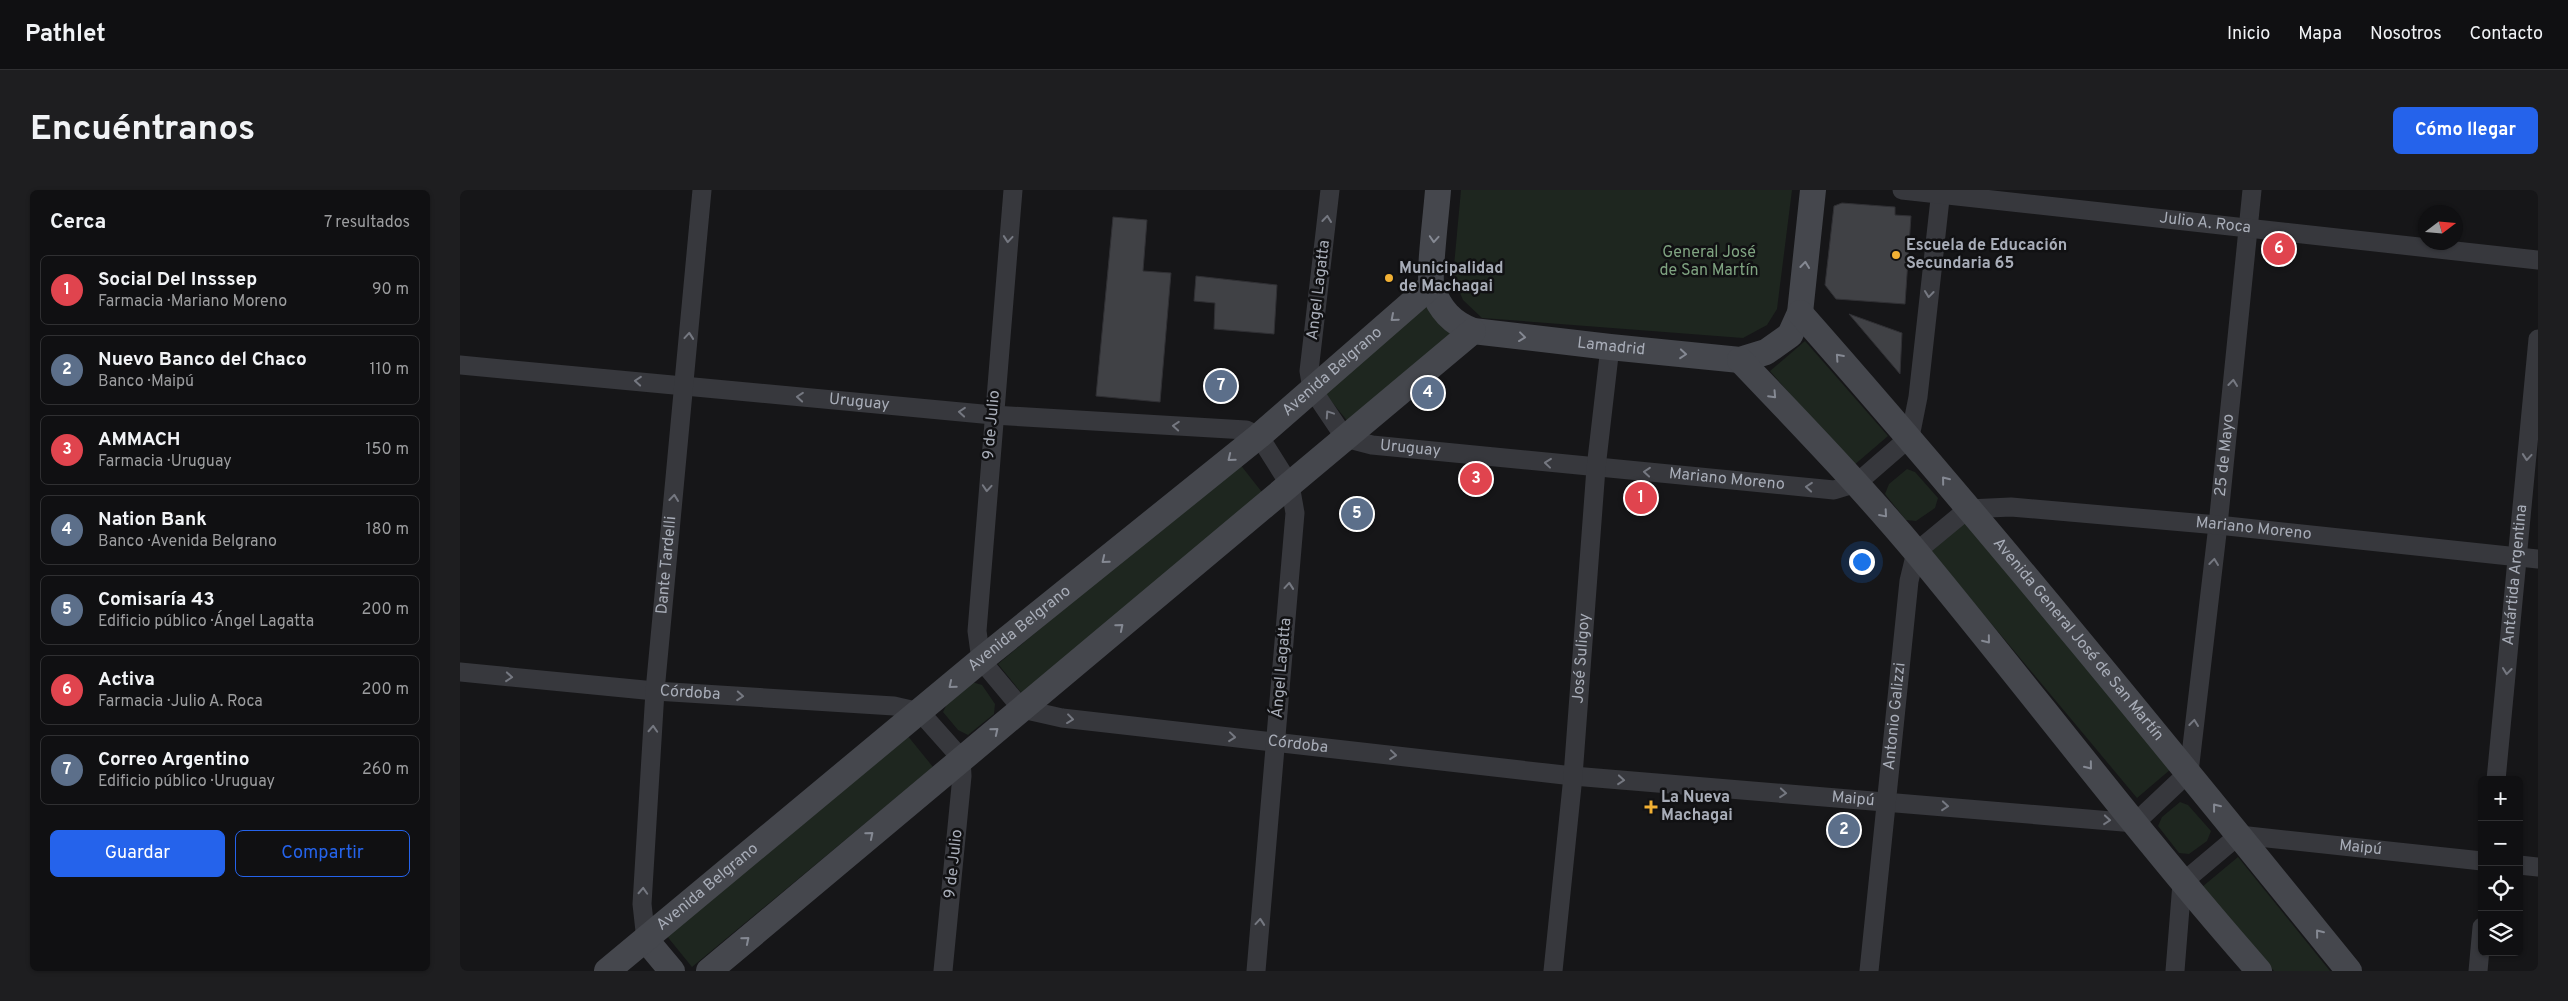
<!DOCTYPE html>
<html lang="es">
<meta charset="utf-8">
<style>
:root{--surface:#101012;--page:#1e1e20;--text:#f1f3f6;--muted:#9c9d9f;--line:#303032;--accent:#2563eb}
body{margin:0;font-family:Overpass,sans-serif;background:var(--page);color:var(--text)}
.controls{position:absolute;right:15px;bottom:15px;display:grid;overflow:hidden;border-radius:8px;box-shadow:0 1px 4px #0004}
.controls button{width:45px;height:45px;display:grid;place-items:center;padding:0;border:0;border-bottom:1px solid var(--line);background:var(--surface);color:var(--text);font:25px sans-serif}
.compass{position:absolute;left:1958px;top:15px;width:45px;height:45px;border-radius:50%;background:var(--surface);box-shadow:0 1px 4px #0004;rotate:74deg}
.you{position:absolute;left:1401px;top:371px;width:18px;height:18px;margin:-12px;border:4px solid #fff;border-radius:50%;background:#1a73e8;box-shadow:0 0 0 8px #1a73e833}
.badge{display:grid;place-items:center;width:32px;height:32px;border-radius:50%;background:var(--accent);color:#fff;font-size:16px;font-weight:700}
.pin{position:absolute;translate:-50% -50%;border:2px solid #fff;box-shadow:0 1px 5px #0006}
.list{margin:0;padding:0;list-style:none}
h2{display:flex;justify-content:space-between;align-items:center;height:65px;margin:0;padding:0 20px;font-size:21px}
h2 small{font-size:16px;font-weight:400;color:var(--muted)}
.list li{display:grid;grid-template-columns:32px 1fr auto;gap:15px;align-items:center;box-sizing:border-box;height:70px;margin:0 10px 10px;padding:0 10px;border:1px solid var(--line);border-radius:8px}
.list b{display:block;font-size:19px;white-space:nowrap}
.list p{margin:0;font-size:16px;white-space:nowrap;color:var(--muted)}
.list em{font-size:16px;font-style:normal;color:var(--muted)}
.actions{display:flex;gap:10px;padding:15px 20px}
.actions a{flex:1;padding:11px 0;border:1px solid var(--accent);border-radius:8px;text-align:center;font-size:18px;color:var(--accent)}
.actions .main{background:var(--accent);color:#fff}
.icon{flex:none;width:28px;height:28px;fill:none;stroke:currentColor;stroke-width:2;stroke-linecap:round;stroke-linejoin:round}
.map{position:relative;flex:none;width:2078px;height:781px;overflow:hidden;border-radius:8px}
header{display:flex;align-items:center;gap:30px;box-sizing:border-box;height:70px;padding:0 25px;background:var(--surface);border-bottom:1px solid var(--line)}
header strong{font-size:24px}
nav{display:flex;gap:28px;margin-inline-start:auto;font-size:18px}
.intro{display:flex;align-items:center;justify-content:space-between;box-sizing:border-box;height:120px;padding:0 30px}
h1{margin:0;font-size:35px}
.button{padding:12px 22px;border-radius:8px;background:var(--accent);color:#fff;font-size:18px;font-weight:700}
main{display:flex;gap:30px;padding:0 30px}
aside{flex:1;background:var(--surface);border-radius:8px;box-shadow:0 1px 4px #0004}
.map>svg:first-child{display:block}
.green{fill:#1e261f}
.building{fill:#404145;stroke:#303034}
.lines{fill:none;stroke-linecap:round;stroke-linejoin:round}
.street{stroke:#37383d;stroke-width:19}
.secondary{stroke:#45474d;stroke-width:26}
.oneway{stroke:#757881}
.oneway2{stroke:#858993}
.poi-dot{fill:#f2b134;stroke:#111113;stroke-width:2}
.labels{text-anchor:middle;dominant-baseline:central;stroke-width:5;stroke-linejoin:round;paint-order:stroke}
.street-label{font-size:16px;fill:#a8adb8;stroke:#111113}
.poi-label{font-size:16px;font-weight:bold;fill:#a8adb8;stroke:#111113;text-anchor:start}
.park-label{font-size:16px;fill:#7fa381;stroke:#111113}
</style>
<header>
<strong>Pathlet</strong>
<nav><a>Inicio</a><a>Mapa</a><a>Nosotros</a><a>Contacto</a></nav>
</header>
<div class="intro"><h1>Encuéntranos</h1><a class="button">Cómo llegar</a></div>
<main>
<aside>
<h2>Cerca<small>7 resultados</small></h2>
<ul class="list">
<li><span class="badge" style="background:#e0444e">1</span><div><b>Social Del Insssep</b><p>Farmacia · Mariano Moreno</p></div><em>90 m</em></li>
<li><span class="badge" style="background:#5c6f8a">2</span><div><b>Nuevo Banco del Chaco</b><p>Banco · Maipú</p></div><em>110 m</em></li>
<li><span class="badge" style="background:#e0444e">3</span><div><b>AMMACH</b><p>Farmacia · Uruguay</p></div><em>150 m</em></li>
<li><span class="badge" style="background:#5c6f8a">4</span><div><b>Nation Bank</b><p>Banco · Avenida Belgrano</p></div><em>180 m</em></li>
<li><span class="badge" style="background:#5c6f8a">5</span><div><b>Comisaría 43</b><p>Edificio público · Ángel Lagatta</p></div><em>200 m</em></li>
<li><span class="badge" style="background:#e0444e">6</span><div><b>Activa</b><p>Farmacia · Julio A. Roca</p></div><em>200 m</em></li>
<li><span class="badge" style="background:#5c6f8a">7</span><div><b>Correo Argentino</b><p>Edificio público · Uruguay</p></div><em>260 m</em></li>
</ul>
<div class="actions"><a class="main">Guardar</a><a>Compartir</a></div>
</aside>
<div class="map">
<svg width="2078" height="781" viewBox="0 0 2078 781">
<rect width="100%" height="100%" fill="#161618"/>
<!-- green -->
<path class="green" d="M 1001,0 L 1332,0 L 1317,119 L 1307,135 L 1283,148 L 1022,128 L 1003,110 L 993,87 Z
M 967,113 L 994,145 L 889,233 L 863,201 Z
M 1345,151 L 1428,246 L 1393,276 L 1310,181 Z
M 779,273 L 805,306 L 564,506 L 538,474 Z
M 1447,279 L 1455,282 L 1478,308 L 1475,318 L 1456,331 L 1446,330 L 1425,304 L 1429,294 Z
M 1504,330 L 1711,579 L 1677,608 L 1469,359 Z
M 512,492 L 522,495 L 535,514 L 534,524 L 508,545 L 498,540 L 483,522 L 487,514 Z
M 447,545 L 473,577 L 232,777 L 206,745 Z
M 1720,612 L 1728,615 L 1751,641 L 1747,651 L 1729,664 L 1719,663 L 1698,636 L 1702,627 Z
M 1778,667 L 1870,781 L 1814,781 L 1742,697 Z"/>
<!-- building -->
<path class="building" d="M 1382,13 L 1435,17 L 1435,25 L 1451,26 L 1445,114 L 1376,109 L 1365,95 L 1374,16 Z
M 653,27 L 687,30 L 683,81 L 711,83 L 700,212 L 636,206 Z
M 736,86 L 817,95 L 814,144 L 754,139 L 755,113 L 734,111 Z
M 1389,124 L 1442,143 L 1440,184 Z"/>
<g class="lines">
<!-- street -->
<g class="street">
<path id="s1" d="M 553,0 L 517,441 L 521,470 L 562,519 L 602,528 L 1113,586 L 1675,633 L 1729,582 L 1758,335 L 1792,0"/>
<path id="s2" d="M 870,0 L 849,181 L 852,199 L 885,248 L 912,255 L 1374,300 L 1397,293 L 1450,247 L 1458,207 L 1481,0"/>
<path id="s3" d="M 1442,0 L 2078,70"/>
<path id="s4" d="M 0,175 L 533,225 L 786,240 L 799,246 L 830,295 L 835,323 L 796,781"/>
<path id="s5" d="M 0,482 L 195,501 L 434,516 L 460,522 L 501,568 L 502,586 L 483,781"/>
<path id="s6" d="M 2036,590 L 2078,149"/>
<path d="M 2059,675 L 2078,677"/>
<path id="s7" d="M 186,750 L 182,714 L 195,501 L 242,0"/>
<path id="s8" d="M 1093,781 L 1113,586 L 1136,278 L 1150,157"/>
<path id="s9" d="M 1409,781 L 1449,391 L 1456,362 L 1508,319 L 1551,317 L 1758,335 L 2078,369"/>
<path id="s10" d="M 1715,781 L 1722,693 L 1779,645 L 2022,671"/>
<path d="M 2018,781 L 2022,737"/>
</g>
<!-- secondary -->
<g class="secondary">
<path id="s11" d="M 978,0 C 977,17 968,87 972,98 C 980,120 992,133 1013,141 L 1150,157 L 1280,170 L 1306,162 L 1330,145 L 1340,123 L 1353,0"/>
<path id="s12" d="M 1340,123 C 1529,337 1709,559 1889,781"/>
<path d="M 1280,170 C 1340,233 1401,296 1457,363 C 1572,502 1680,646 1799,781"/>
<path d="M 186,750 L 212,781"/>
<path id="s13" d="M 147,781 L 521,470 L 799,246 L 971,96"/>
<path d="M 249,781 L 1013,141"/>
</g>
</g>
<!-- one-way arrows -->
<defs><path id="oneway-chevron" d="M-2-3.5L2.5 0L-2 3.5" fill="none" stroke-width="1.6" stroke-linecap="round" stroke-linejoin="round" transform="scale(1.25)"/></defs>
<g class="oneway">
<use href="#oneway-chevron" transform="translate(867 29) rotate(-83)"/>
<use href="#oneway-chevron" transform="translate(548 49) rotate(95)"/>
<use href="#oneway-chevron" transform="translate(1469 104) rotate(96)"/>
<use href="#oneway-chevron" transform="translate(229 146) rotate(-85)"/>
<use href="#oneway-chevron" transform="translate(178 191) rotate(-175)"/>
<use href="#oneway-chevron" transform="translate(1773 193) rotate(-84)"/>
<use href="#oneway-chevron" transform="translate(340 207) rotate(-175)"/>
<use href="#oneway-chevron" transform="translate(502 222) rotate(-175)"/>
<use href="#oneway-chevron" transform="translate(869 224) rotate(-124)"/>
<use href="#oneway-chevron" transform="translate(716 236) rotate(-176)"/>
<use href="#oneway-chevron" transform="translate(2067 267) rotate(95)"/>
<use href="#oneway-chevron" transform="translate(1088 273) rotate(-174)"/>
<use href="#oneway-chevron" transform="translate(1187 282) rotate(-175)"/>
<use href="#oneway-chevron" transform="translate(1349 297) rotate(-175)"/>
<use href="#oneway-chevron" transform="translate(527 298) rotate(94)"/>
<use href="#oneway-chevron" transform="translate(214 308) rotate(-84)"/>
<use href="#oneway-chevron" transform="translate(1754 372) rotate(-83)"/>
<use href="#oneway-chevron" transform="translate(829 396) rotate(-85)"/>
<use href="#oneway-chevron" transform="translate(2047 481) rotate(96)"/>
<use href="#oneway-chevron" transform="translate(49 487) rotate(5)"/>
<use href="#oneway-chevron" transform="translate(280 506) rotate(4)"/>
<use href="#oneway-chevron" transform="translate(610 529) rotate(7)"/>
<use href="#oneway-chevron" transform="translate(1734 533) rotate(-83)"/>
<use href="#oneway-chevron" transform="translate(193 539) rotate(-87)"/>
<use href="#oneway-chevron" transform="translate(772 547) rotate(6)"/>
<use href="#oneway-chevron" transform="translate(933 565) rotate(6)"/>
<use href="#oneway-chevron" transform="translate(1161 590) rotate(5)"/>
<use href="#oneway-chevron" transform="translate(1323 603) rotate(5)"/>
<use href="#oneway-chevron" transform="translate(1485 616) rotate(5)"/>
<use href="#oneway-chevron" transform="translate(1647 630) rotate(5)"/>
<use href="#oneway-chevron" transform="translate(183 701) rotate(-87)"/>
<use href="#oneway-chevron" transform="translate(800 732) rotate(-85)"/>
</g>
<g class="oneway2">
<use href="#oneway-chevron" transform="translate(974 49) rotate(94)"/>
<use href="#oneway-chevron" transform="translate(1345 75) rotate(-84)"/>
<use href="#oneway-chevron" transform="translate(934 128) rotate(139)"/>
<use href="#oneway-chevron" transform="translate(1062 147) rotate(7)"/>
<use href="#oneway-chevron" transform="translate(1223 164) rotate(5)"/>
<use href="#oneway-chevron" transform="translate(1379 167) rotate(-132)"/>
<use href="#oneway-chevron" transform="translate(1313 205) rotate(47)"/>
<use href="#oneway-chevron" transform="translate(771 268) rotate(141)"/>
<use href="#oneway-chevron" transform="translate(1485 290) rotate(-129)"/>
<use href="#oneway-chevron" transform="translate(1424 324) rotate(49)"/>
<use href="#oneway-chevron" transform="translate(645 370) rotate(141)"/>
<use href="#oneway-chevron" transform="translate(660 437) rotate(-40)"/>
<use href="#oneway-chevron" transform="translate(1527 450) rotate(51)"/>
<use href="#oneway-chevron" transform="translate(492 495) rotate(140)"/>
<use href="#oneway-chevron" transform="translate(535 541) rotate(-39)"/>
<use href="#oneway-chevron" transform="translate(1629 576) rotate(51)"/>
<use href="#oneway-chevron" transform="translate(1756 617) rotate(-128)"/>
<use href="#oneway-chevron" transform="translate(410 645) rotate(-40)"/>
<use href="#oneway-chevron" transform="translate(1859 743) rotate(-129)"/>
<use href="#oneway-chevron" transform="translate(286 750) rotate(-40)"/>
</g>
<!-- markers -->
<g class="poi-dot">
<circle cx="1436" cy="65" r="5"/>
<circle cx="929" cy="88" r="5"/>
<path d="M1188.5 609.5h5v5h5v5h-5v5h-5v-5h-5v-5h5z"/>
</g>
<g class="labels">
<!-- street labels -->
<g class="street-label">
<text stroke="none"><textPath href="#s3" startOffset="305">Julio A. Roca</textPath></text>
<text transform="translate(859 100) rotate(-83)">Angel Lagatta</text>
<text stroke="none"><textPath href="#s11" startOffset="299">Lamadrid</textPath></text>
<text stroke="none"><textPath href="#s13" startOffset="941">Avenida Belgrano</textPath></text>
<text stroke="none"><textPath href="#s4" startOffset="401">Uruguay</textPath></text>
<text transform="translate(532 235) rotate(-85)">9 de Julio</text>
<text stroke="none"><textPath href="#s2" startOffset="326">Uruguay</textPath></text>
<text stroke="none"><textPath href="#s1" startOffset="2048">25 de Mayo</textPath></text>
<text stroke="none"><textPath href="#s2" startOffset="644">Mariano Moreno</textPath></text>
<text stroke="none"><textPath href="#s9" startOffset="776">Mariano Moreno</textPath></text>
<text stroke="none"><textPath href="#s7" startOffset="376">Dante Tardelli</textPath></text>
<text stroke="none"><textPath href="#s6" startOffset="206">Antártida Argentina</textPath></text>
<text stroke="none"><textPath href="#s13" startOffset="536">Avenida Belgrano</textPath></text>
<text stroke="none"><textPath href="#s12" startOffset="429">Avenida General José de San Martín</textPath></text>
<text stroke="none"><textPath href="#s8" startOffset="314">José Suligoy</textPath></text>
<text transform="translate(822 478) rotate(-85)">Ángel Lagatta</text>
<text stroke="none"><textPath href="#s5" startOffset="231">Córdoba</textPath></text>
<text stroke="none"><textPath href="#s9" startOffset="256">Antonio Galizzi</textPath></text>
<text stroke="none"><textPath href="#s1" startOffset="814">Córdoba</textPath></text>
<text stroke="none"><textPath href="#s1" startOffset="1372">Maipú</textPath></text>
<text stroke="none"><textPath href="#s10" startOffset="285">Maipú</textPath></text>
<text transform="translate(494 674) rotate(-84)">9 de Julio</text>
<text stroke="none"><textPath href="#s13" startOffset="131">Avenida Belgrano</textPath></text>
</g>
<!-- poi labels -->
<g class="poi-label">
<text x="1446" y="56">Escuela de Educación<tspan x="1446" dy="18">Secundaria 65</tspan></text>
<text x="939" y="79">Municipalidad<tspan x="939" dy="18">de Machagai</tspan></text>
<text x="1201" y="608">La Nueva<tspan x="1201" dy="18">Machagai</tspan></text>
</g>
<!-- park labels -->
<g class="park-label">
<text x="1249" y="63">General José<tspan x="1249" dy="18">de San Martín</tspan></text>
</g>
</g>
</svg>
<div class="controls">
<button>+</button>
<button>−</button>
<button><svg class="icon" aria-label="locate" viewBox="0 0 24 24"><circle cx="12" cy="12" r="6"/><path d="M12 2v4M12 18v4M2 12h4M18 12h4"/></svg></button>
<button><svg class="icon" aria-label="layers" viewBox="0 0 24 24"><path d="M12 4l9 5-9 5-9-5zM3 14l9 5 9-5"/></svg></button>
</div>
<svg class="compass" viewBox="-18 -18 36 36"><path d="M0-13l5 13h-10z" fill="#e53935"/><path d="M0 13l5-13h-10z" fill="#9c9d9f"/></svg>
<div class="you"></div>
<div class="pin badge" style="left:1181px;top:308px;background:#e0444e">1</div>
<div class="pin badge" style="left:1384px;top:640px;background:#5c6f8a">2</div>
<div class="pin badge" style="left:1016px;top:289px;background:#e0444e">3</div>
<div class="pin badge" style="left:968px;top:203px;background:#5c6f8a">4</div>
<div class="pin badge" style="left:897px;top:324px;background:#5c6f8a">5</div>
<div class="pin badge" style="left:1819px;top:59px;background:#e0444e">6</div>
<div class="pin badge" style="left:761px;top:196px;background:#5c6f8a">7</div>
</div>
</main>
